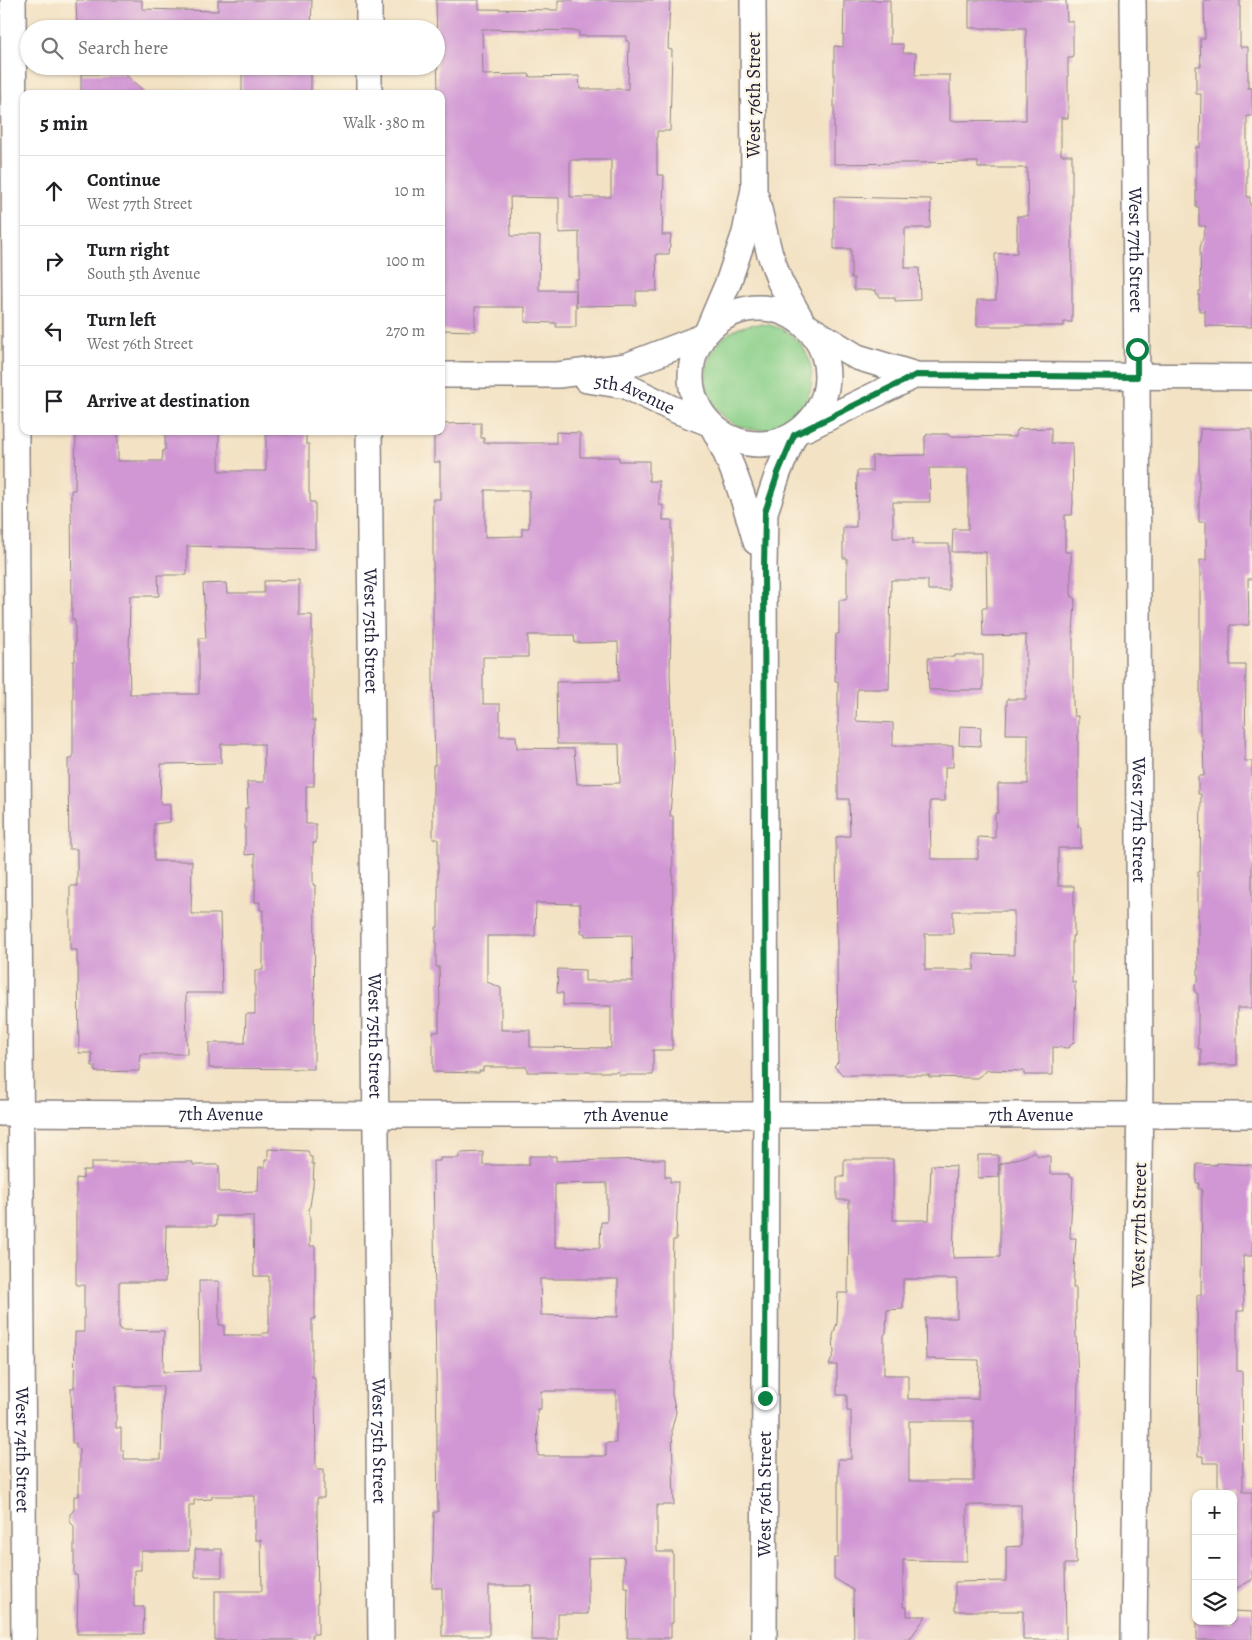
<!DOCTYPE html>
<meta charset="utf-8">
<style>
:root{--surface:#fff;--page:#f2f2f2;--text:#202124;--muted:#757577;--line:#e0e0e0}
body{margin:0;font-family:Alegreya,serif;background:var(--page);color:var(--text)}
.controls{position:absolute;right:15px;bottom:15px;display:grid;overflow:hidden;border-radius:10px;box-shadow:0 1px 4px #0004}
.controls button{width:45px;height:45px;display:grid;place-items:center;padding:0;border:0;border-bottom:1px solid var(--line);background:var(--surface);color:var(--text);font:25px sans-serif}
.stop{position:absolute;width:15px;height:15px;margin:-11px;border:4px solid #0b8043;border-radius:50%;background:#fff}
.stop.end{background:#0b8043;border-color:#fff;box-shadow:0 1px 5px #0008}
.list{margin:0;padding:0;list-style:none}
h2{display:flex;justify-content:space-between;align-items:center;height:65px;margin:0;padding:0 20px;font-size:21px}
h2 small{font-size:16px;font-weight:400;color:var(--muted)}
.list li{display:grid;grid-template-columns:32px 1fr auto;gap:15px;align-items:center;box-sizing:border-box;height:70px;padding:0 20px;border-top:1px solid var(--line)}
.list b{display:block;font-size:19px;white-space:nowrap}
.list p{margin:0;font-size:16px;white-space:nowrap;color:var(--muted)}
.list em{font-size:16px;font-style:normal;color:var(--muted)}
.icon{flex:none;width:28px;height:28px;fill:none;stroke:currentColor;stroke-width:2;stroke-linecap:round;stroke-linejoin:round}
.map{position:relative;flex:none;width:1252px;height:1640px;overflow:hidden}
.search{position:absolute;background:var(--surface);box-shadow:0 1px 4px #0004;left:20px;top:20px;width:425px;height:55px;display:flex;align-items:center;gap:12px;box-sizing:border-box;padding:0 18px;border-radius:28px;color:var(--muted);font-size:19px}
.panel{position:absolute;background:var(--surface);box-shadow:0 1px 4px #0004;left:20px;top:90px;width:425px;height:345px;border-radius:10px}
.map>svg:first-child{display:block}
.green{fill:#8bd08a;stroke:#567962}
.building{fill:#d197d4;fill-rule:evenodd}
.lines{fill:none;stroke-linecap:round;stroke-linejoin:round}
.minor-casing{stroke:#8a8280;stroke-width:28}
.minor{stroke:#fff;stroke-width:25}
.route{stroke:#0b8043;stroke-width:6}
.labels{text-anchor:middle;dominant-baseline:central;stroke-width:4.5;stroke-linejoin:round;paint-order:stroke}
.street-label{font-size:19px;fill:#22223b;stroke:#fcf5e5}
</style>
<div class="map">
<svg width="1252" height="1640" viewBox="0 0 1252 1640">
<rect width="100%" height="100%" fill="#fcf5e5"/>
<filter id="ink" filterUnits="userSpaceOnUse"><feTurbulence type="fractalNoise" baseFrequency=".02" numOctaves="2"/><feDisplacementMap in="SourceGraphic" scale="10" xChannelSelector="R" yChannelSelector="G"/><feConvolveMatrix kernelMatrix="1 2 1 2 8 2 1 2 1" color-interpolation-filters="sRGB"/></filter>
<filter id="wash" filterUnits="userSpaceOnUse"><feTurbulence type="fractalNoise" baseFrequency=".0096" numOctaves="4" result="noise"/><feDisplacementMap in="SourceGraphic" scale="20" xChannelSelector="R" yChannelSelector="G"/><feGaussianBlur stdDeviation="1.12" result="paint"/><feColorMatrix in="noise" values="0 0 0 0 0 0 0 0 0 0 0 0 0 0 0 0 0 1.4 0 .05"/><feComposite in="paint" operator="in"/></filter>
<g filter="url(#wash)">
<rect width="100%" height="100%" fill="#f3e2c4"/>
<!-- green -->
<path class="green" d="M706 377a53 53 0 1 1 106 0a53 53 0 1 1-106 0Z"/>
<g id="blocks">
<!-- building -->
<path class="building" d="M 76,0 L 142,0 L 142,9 L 218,11 L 218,0 L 312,0 L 311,29 L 77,29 Z
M 436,0 L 479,0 L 479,9 L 558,10 L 558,0 L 670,0 L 668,49 L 672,50 L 670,131 L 657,131 L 657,175 L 664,175 L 662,235 L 671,235 L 669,254 L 656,254 L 657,291 L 636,291 L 636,305 L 576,306 L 576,279 L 579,279 L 579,232 L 559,233 L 559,198 L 510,197 L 511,236 L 540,236 L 539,290 L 576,290 L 576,327 L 556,327 L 556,323 L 525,322 L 525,307 L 475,307 L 475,331 L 441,330 L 441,94 L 438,94 ZM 482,29 L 579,31 L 579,36 L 626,36 L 626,41 L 629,41 L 628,89 L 580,89 L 579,76 L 530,77 L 529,74 L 483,75 ZM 570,160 L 611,160 L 611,197 L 570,197 Z
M 844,0 L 890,0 L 890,44 L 903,44 L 903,53 L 916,53 L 915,75 L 950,75 L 950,121 L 1026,120 L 1026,28 L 969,28 L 969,0 L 1066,0 L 1067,21 L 1073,21 L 1073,58 L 1068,58 L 1068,118 L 1061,118 L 1061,155 L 1072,155 L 1072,322 L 1064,322 L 1064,326 L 977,326 L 977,300 L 996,300 L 995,254 L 1017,253 L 1017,216 L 1028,216 L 1027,168 L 978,168 L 978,162 L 834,164 L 834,46 L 843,47 Z
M 1204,0 L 1240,0 L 1240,47 L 1248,47 L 1248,88 L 1252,88 L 1252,116 L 1247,116 L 1247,197 L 1250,197 L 1250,205 L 1252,205 L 1252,327 L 1205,326 L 1205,311 L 1199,311 L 1199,291 L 1201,291 L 1200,248 L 1206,226 L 1199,226 L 1199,207 L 1196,207 L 1196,147 L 1200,147 L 1201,94 L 1196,94 L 1196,66 L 1201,66 L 1200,39 L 1205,39 Z
M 311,73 L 311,94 L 242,94 L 242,74 Z
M 81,74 L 125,74 L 147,94 L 81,94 Z
M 834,197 L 931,199 L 930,228 L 905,228 L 905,268 L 919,268 L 920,300 L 895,301 L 895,298 L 890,298 L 890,297 L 879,297 L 879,294 L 876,294 L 876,290 L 854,290 L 854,278 L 851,278 L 851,249 L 834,249 Z
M 481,423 L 481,438 L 484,438 L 484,443 L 556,443 L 556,432 L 580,433 L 580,457 L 619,457 L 619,461 L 649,461 L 649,481 L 659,481 L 659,505 L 663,505 L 663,520 L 672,520 L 672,617 L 671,617 L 670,675 L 674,762 L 670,816 L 673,816 L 672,1050 L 653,1050 L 653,1075 L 619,1075 L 619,1072 L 527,1072 L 527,1067 L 483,1067 L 483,1071 L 479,1071 L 479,1073 L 433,1072 L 433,1032 L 439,1032 L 439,1006 L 440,1006 L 439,967 L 436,967 L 436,927 L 438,927 L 438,839 L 433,839 L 433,765 L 435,765 L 433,677 L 433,499 L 440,499 L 440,462 L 434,462 L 434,436 L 440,436 L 441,424 ZM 485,490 L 529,490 L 529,528 L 522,528 L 522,536 L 485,537 ZM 528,635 L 574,635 L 575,643 L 618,642 L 619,681 L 556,682 L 557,744 L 619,744 L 620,783 L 577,784 L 574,749 L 517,748 L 516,736 L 500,736 L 500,704 L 483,704 L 483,657 L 528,657 ZM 536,903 L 580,904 L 581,933 L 585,933 L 585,936 L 632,935 L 633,981 L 585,981 L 585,970 L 558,969 L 557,993 L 563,993 L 563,1005 L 611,1006 L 611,1048 L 530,1047 L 530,1030 L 501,1030 L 501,988 L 487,982 L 487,936 L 535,936 Z
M 1051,428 L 1051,443 L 1072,443 L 1073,503 L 1072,515 L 1065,515 L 1065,552 L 1071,552 L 1071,593 L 1072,597 L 1074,597 L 1075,603 L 1073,633 L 1073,705 L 1074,716 L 1078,716 L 1078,827 L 1081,827 L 1081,848 L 1058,848 L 1058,886 L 1074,886 L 1074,936 L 1072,936 L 1072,982 L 1075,982 L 1075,991 L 1076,991 L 1074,1042 L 1068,1048 L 1053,1047 L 1053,1075 L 1024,1075 L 1024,1071 L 988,1070 L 977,1078 L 929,1077 L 929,1075 L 843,1075 L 834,1066 L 838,1062 L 836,837 L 850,836 L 849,799 L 838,799 L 838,681 L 835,681 L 836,634 L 839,634 L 839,600 L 846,600 L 847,595 L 847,558 L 843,558 L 843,527 L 856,527 L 857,471 L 872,471 L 872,456 L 925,455 L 925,436 L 927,436 L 927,434 L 948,434 L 949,436 L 1016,437 L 1016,431 L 1018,431 L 1018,429 ZM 929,468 L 968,468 L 968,529 L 953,529 L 952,552 L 986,552 L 987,608 L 982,608 L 983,636 L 1026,635 L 1026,699 L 1007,699 L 1006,734 L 1028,734 L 1028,784 L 998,784 L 998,813 L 995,813 L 995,838 L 978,837 L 978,859 L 931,859 L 930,801 L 945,801 L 945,767 L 953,767 L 953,746 L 893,746 L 893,723 L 856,721 L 857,689 L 889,689 L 891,580 L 928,580 L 928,590 L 949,590 L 949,544 L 913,544 L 913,538 L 893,538 L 893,502 L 930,502 ZM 953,911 L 1014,911 L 1014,955 L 974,954 L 974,970 L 925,970 L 925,934 L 953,934 Z
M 1200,429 L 1252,429 L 1252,579 L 1248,579 L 1249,625 L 1230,625 L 1230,665 L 1246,665 L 1245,761 L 1252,761 L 1252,1008 L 1237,1008 L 1237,1065 L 1201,1065 L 1201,1049 L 1198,1049 L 1198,994 L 1195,992 L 1195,985 L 1198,982 L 1198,872 L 1200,872 L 1201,794 L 1198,794 L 1198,776 L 1204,776 L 1203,740 L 1200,737 L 1200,560 L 1206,560 L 1206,522 L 1199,522 L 1199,441 L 1200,441 Z
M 76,431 L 118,431 L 118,461 L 162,461 L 163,450 L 165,450 L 165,431 L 219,431 L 219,471 L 266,471 L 266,434 L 306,434 L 306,444 L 309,444 L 309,493 L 310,493 L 310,502 L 315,502 L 315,549 L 187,546 L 187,575 L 158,575 L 159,596 L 130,596 L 129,655 L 130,694 L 199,694 L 199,638 L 206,638 L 203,584 L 226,583 L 227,593 L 264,593 L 264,581 L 299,580 L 299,615 L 312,615 L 312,720 L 315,720 L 314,786 L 306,786 L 306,824 L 316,824 L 316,843 L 313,843 L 313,885 L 315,885 L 314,1069 L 209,1068 L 209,1043 L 245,1043 L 246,1014 L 255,1014 L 255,970 L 263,970 L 263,910 L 260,910 L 260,902 L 255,902 L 255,854 L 245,855 L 245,808 L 248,808 L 247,782 L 264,782 L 264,744 L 221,744 L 221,763 L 161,764 L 160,804 L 170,804 L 170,822 L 154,824 L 154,861 L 192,861 L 191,914 L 220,914 L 222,993 L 186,993 L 187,1054 L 140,1054 L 139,1071 L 95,1072 L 95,1066 L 92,1066 L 92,1053 L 79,1053 L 78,963 L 77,963 L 77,950 L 70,950 L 70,886 L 77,886 L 77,849 L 69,849 L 68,759 L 73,759 L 73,661 L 75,661 L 75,620 L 72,620 L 71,490 L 75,490 Z
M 955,655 L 983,655 L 983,690 L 929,690 L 928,658 L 955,657 Z
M 960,726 L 981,727 L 980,746 L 959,745 Z
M 268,1149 L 308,1151 L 310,1157 L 312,1157 L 312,1164 L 314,1164 L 313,1186 L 310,1206 L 308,1209 L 310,1217 L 310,1246 L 315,1246 L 315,1319 L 312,1319 L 312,1377 L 315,1377 L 316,1469 L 324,1469 L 324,1498 L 317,1498 L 318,1634 L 312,1634 L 312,1640 L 215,1640 L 215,1591 L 262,1591 L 261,1540 L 255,1540 L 255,1496 L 212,1496 L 212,1499 L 194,1500 L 194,1505 L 189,1505 L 189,1551 L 141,1551 L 141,1570 L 134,1570 L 134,1607 L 144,1607 L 143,1634 L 77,1634 L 78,1586 L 77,1575 L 74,1575 L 74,1526 L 70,1522 L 70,1514 L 74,1510 L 74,1496 L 79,1496 L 79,1448 L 76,1448 L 76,1443 L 72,1443 L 71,1388 L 74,1388 L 75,1332 L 84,1332 L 84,1285 L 76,1285 L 76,1178 L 83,1179 L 83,1170 L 91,1170 L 91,1162 L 193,1162 L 193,1165 L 219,1165 L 219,1192 L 258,1191 L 259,1167 L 265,1167 L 265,1160 L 268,1160 ZM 216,1216 L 253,1216 L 254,1276 L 269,1276 L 269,1333 L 262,1333 L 262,1335 L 224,1335 L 224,1325 L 219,1325 L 219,1281 L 199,1281 L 200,1371 L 163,1372 L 164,1331 L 120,1330 L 120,1327 L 119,1327 L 119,1282 L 165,1282 L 166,1226 L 216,1226 ZM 116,1386 L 163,1386 L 161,1459 L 124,1459 L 124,1451 L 121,1451 L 121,1428 L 116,1428 Z
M 1034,1151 L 1038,1156 L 1050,1156 L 1050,1174 L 1069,1174 L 1069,1177 L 1073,1177 L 1070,1238 L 1076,1238 L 1073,1288 L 1076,1288 L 1076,1313 L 1075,1313 L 1078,1381 L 1075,1491 L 1076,1564 L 1065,1564 L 1066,1640 L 1023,1640 L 1023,1611 L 955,1611 L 955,1582 L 1006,1581 L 1006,1547 L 1021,1546 L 1021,1505 L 967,1505 L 967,1561 L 903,1560 L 903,1607 L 907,1607 L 907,1616 L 926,1616 L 909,1640 L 854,1640 L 853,1590 L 834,1578 L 834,1558 L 838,1558 L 838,1459 L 851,1459 L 851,1411 L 847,1411 L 847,1395 L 837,1395 L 837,1365 L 829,1365 L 834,1353 L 833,1336 L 837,1323 L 838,1293 L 848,1293 L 849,1200 L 837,1200 L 837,1177 L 844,1177 L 844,1159 L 893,1159 L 893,1220 L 929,1220 L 931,1165 L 956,1166 L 953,1258 L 1000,1257 L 1000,1164 L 1026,1156 ZM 903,1279 L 957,1279 L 957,1318 L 925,1318 L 926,1359 L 979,1360 L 978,1399 L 908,1399 L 908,1375 L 884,1375 L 884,1335 L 886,1333 L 887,1310 L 903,1309 ZM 909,1421 L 974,1421 L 974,1481 L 909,1481 Z
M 483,1152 L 483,1165 L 529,1165 L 529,1156 L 556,1156 L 556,1161 L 665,1159 L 665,1177 L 670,1177 L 670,1182 L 678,1182 L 676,1240 L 673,1240 L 672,1269 L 672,1395 L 676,1412 L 672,1428 L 674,1505 L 657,1505 L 657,1552 L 673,1552 L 673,1623 L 671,1623 L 671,1638 L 627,1638 L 628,1587 L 624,1587 L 624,1557 L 588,1558 L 588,1614 L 558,1614 L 558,1640 L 531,1640 L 532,1586 L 489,1586 L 489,1636 L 442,1636 L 442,1588 L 432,1588 L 434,1512 L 438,1512 L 433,1161 L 440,1161 L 440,1158 L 459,1158 L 459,1153 ZM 607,1183 L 607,1222 L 601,1222 L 600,1248 L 555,1247 L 555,1184 ZM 540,1279 L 618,1279 L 618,1317 L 541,1315 ZM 541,1391 L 616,1391 L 616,1443 L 606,1443 L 606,1456 L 538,1456 L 537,1409 L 541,1409 Z
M 978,1155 L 998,1155 L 999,1177 L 978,1178 Z
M 1217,1163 L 1252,1165 L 1252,1256 L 1243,1256 L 1244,1311 L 1237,1311 L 1237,1371 L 1242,1371 L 1243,1492 L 1252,1492 L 1252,1580 L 1233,1590 L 1233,1494 L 1218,1494 L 1218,1463 L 1203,1463 L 1203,1456 L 1198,1456 L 1197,1295 L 1201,1295 L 1202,1189 L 1198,1189 L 1199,1183 L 1196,1183 L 1197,1164 L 1217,1165 Z
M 195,1549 L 222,1549 L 222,1577 L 195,1577 Z
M 1233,1611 L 1252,1612 L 1252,1640 L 1197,1640 L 1197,1621 L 1233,1621 Z"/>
</g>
</g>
<g filter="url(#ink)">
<use href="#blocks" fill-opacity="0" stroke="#8a8280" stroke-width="1"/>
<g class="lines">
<!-- minor casing -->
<g class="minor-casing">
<g id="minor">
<path id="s1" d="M 13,0 C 18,547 19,1093 24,1640"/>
<path id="s2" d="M 1133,0 L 1137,377 L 1140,1081 L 1134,1640"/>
<path d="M 369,29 L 369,0"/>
<path d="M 369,94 L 369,66"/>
<path d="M 756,197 L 769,251 L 780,282 L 803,323"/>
<circle cx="759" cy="376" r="68"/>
<path d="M 806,326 L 857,357 L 916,375 L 1252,377"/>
<path d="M 708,330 L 728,283 L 745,233 L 754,189 L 753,0"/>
<path d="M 441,375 L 558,375 L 626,366 L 702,337"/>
<path id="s3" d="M 587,380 L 626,386 L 673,409 L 709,423"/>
<path d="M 713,427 C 733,464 745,502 756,542"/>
<path d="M 807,428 L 916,375"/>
<path id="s4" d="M 369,431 L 381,1640"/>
<path id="s5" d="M 0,1113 L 375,1115 L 1252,1115"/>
<path id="s6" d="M 764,1640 L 766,1116 L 764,568 L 765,512 L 778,473 L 794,435"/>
</g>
</g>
<!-- minor -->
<use href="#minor" class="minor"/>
</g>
</g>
<g class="lines" filter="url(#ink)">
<!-- route -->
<path class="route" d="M 765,1398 L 766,1088 L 764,568 L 765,512 L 778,473 L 794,435 L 916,375 L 1137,377 L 1137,349"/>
</g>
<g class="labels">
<!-- street labels -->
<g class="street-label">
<text transform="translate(754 95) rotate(-90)">West 76th Street</text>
<text stroke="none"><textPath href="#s2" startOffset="250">West 77th Street</textPath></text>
<text stroke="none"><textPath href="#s3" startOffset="50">5th Avenue</textPath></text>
<text stroke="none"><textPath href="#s4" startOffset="200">West 75th Street</textPath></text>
<text stroke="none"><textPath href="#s2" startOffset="820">West 77th Street</textPath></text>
<text stroke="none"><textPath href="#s4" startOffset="605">West 75th Street</textPath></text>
<text stroke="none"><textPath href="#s5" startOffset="221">7th Avenue</textPath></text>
<text stroke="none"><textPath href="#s5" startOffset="1031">7th Avenue</textPath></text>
<text stroke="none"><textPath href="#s5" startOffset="626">7th Avenue</textPath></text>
<text transform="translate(1139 1225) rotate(-89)">West 77th Street</text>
<text stroke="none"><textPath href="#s4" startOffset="1010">West 75th Street</textPath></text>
<text stroke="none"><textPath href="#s1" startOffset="1450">West 74th Street</textPath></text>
<text stroke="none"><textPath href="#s6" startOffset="146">West 76th Street</textPath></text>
</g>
</g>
</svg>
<div class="controls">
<button>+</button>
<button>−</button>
<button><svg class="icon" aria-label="layers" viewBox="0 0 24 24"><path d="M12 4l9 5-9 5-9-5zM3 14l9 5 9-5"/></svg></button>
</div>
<div class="stop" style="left:1137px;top:349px"></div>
<div class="stop end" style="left:765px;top:1398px"></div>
<div class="search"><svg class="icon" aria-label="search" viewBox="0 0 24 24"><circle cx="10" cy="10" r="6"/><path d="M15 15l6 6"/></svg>Search here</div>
<section class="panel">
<h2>5 min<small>Walk · 380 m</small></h2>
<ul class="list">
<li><svg class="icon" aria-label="ahead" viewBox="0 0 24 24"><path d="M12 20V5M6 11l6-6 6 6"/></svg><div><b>Continue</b><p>West 77th Street</p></div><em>10 m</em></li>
<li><svg class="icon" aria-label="right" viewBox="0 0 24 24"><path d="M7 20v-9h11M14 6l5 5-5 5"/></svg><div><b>Turn right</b><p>South 5th Avenue</p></div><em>100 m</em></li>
<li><svg class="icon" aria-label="left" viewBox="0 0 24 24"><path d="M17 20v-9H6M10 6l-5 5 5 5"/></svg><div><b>Turn left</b><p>West 76th Street</p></div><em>270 m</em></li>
<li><svg class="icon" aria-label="arrive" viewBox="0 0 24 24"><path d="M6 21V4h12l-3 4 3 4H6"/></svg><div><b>Arrive at destination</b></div></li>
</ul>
</section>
</div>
